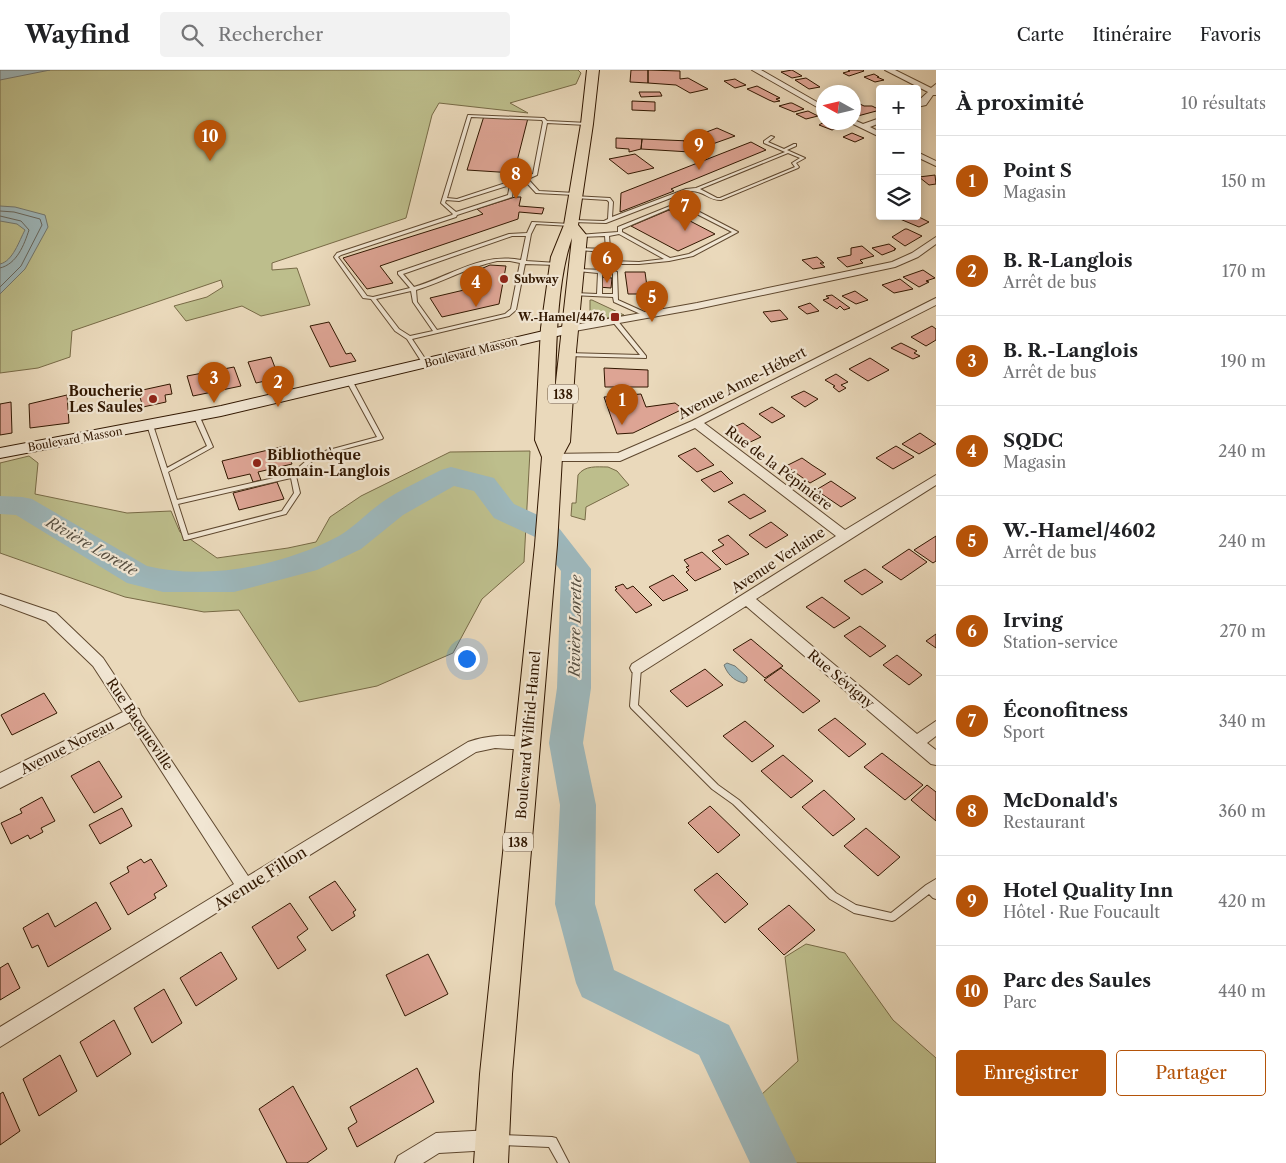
<!DOCTYPE html>
<html lang="fr">
<meta charset="utf-8">
<style>
:root{--surface:#fff;--page:#f2f2f2;--text:#202124;--muted:#757577;--line:#e0e0e0;--accent:#b45309}
body{margin:0;font-family:"Libre Caslon Text",serif;background:var(--page);color:var(--text)}
.controls{position:absolute;right:15px;top:15px;display:grid;overflow:hidden;border-radius:5px;box-shadow:0 2px 8px #0003}
.controls button{width:45px;height:45px;display:grid;place-items:center;padding:0;border:0;border-bottom:1px solid var(--line);background:var(--surface);color:var(--text);font:25px sans-serif}
.compass{position:absolute;left:816px;top:15px;width:45px;height:45px;border-radius:50%;background:var(--surface);box-shadow:0 2px 8px #0003;rotate:278deg}
.you{position:absolute;left:466px;top:588px;width:18px;height:18px;margin:-12px;border:4px solid #fff;border-radius:50%;background:#1a73e8;box-shadow:0 0 0 8px #1a73e833}
.badge{display:grid;place-items:center;width:32px;height:32px;border-radius:50%;background:var(--accent);color:#fff;font-size:16px;font-weight:700}
.pin{position:absolute;translate:-50% -41px;filter:drop-shadow(0 1px 2px #0008)}
.pin::after{content:'';position:absolute;top:26px;width:18px;height:15px;background:inherit;clip-path:polygon(0 0,100% 0,50% 100%)}
.list{margin:0;padding:0;list-style:none}
h2{display:flex;justify-content:space-between;align-items:center;height:65px;margin:0;padding:0 20px;font-size:21px}
h2 small{font-size:16px;font-weight:400;color:var(--muted)}
.list li{display:grid;grid-template-columns:32px 1fr auto;gap:15px;align-items:center;box-sizing:border-box;height:90px;padding:0 20px;border-top:1px solid var(--line)}
.list b{display:block;font-size:19px;white-space:nowrap}
.list p{margin:0;font-size:16px;white-space:nowrap;color:var(--muted)}
.list em{font-size:16px;font-style:normal;color:var(--muted)}
.actions{display:flex;gap:10px;padding:15px 20px}
.actions a{flex:1;padding:11px 0;border:1px solid var(--accent);border-radius:5px;text-align:center;font-size:18px;color:var(--accent)}
.actions .main{background:var(--accent);color:#fff}
.icon{flex:none;width:28px;height:28px;fill:none;stroke:currentColor;stroke-width:2;stroke-linecap:round;stroke-linejoin:round}
.map{position:relative;flex:none;width:936px;height:1093px;overflow:hidden}
header{display:flex;align-items:center;gap:30px;box-sizing:border-box;height:70px;padding:0 25px;background:var(--surface);border-bottom:1px solid var(--line)}
header strong{font-size:24px}
nav{display:flex;gap:28px;margin-inline-start:auto;font-size:18px}
.search{width:350px;height:45px;background:var(--page);display:flex;align-items:center;gap:12px;box-sizing:border-box;padding:0 18px;border-radius:5px;color:var(--muted);font-size:19px}
main{display:flex}
aside{flex:1;background:var(--surface)}
.map>svg:first-child{display:block}
.green{fill:#bdbe8c;stroke:#776a46}
.water{fill:#9db7bb;stroke:#727770}
.lines{fill:none;stroke-linecap:round;stroke-linejoin:round}
.shore{stroke:#67675e;stroke-width:1}
.river{fill:#9db7bb;fill-rule:evenodd}
.building{fill:#dda494;stroke:#311700}
.service-casing{stroke:#5f482f;stroke-width:2}
.minor-casing{stroke:#5f482f;stroke-width:2}
.secondary-casing{stroke:#311700;stroke-width:2}
.primary-casing{stroke:#311700;stroke-width:2}
.service{fill:#f1e6d3;fill-rule:evenodd}
.minor{fill:#f1e6d3;fill-rule:evenodd}
.secondary{fill:#f1e6d3;fill-rule:evenodd}
.primary{fill:#ead9bb;fill-rule:evenodd}
.poi-dot{fill:#8f2418;stroke:#f1e6d3;stroke-width:2}
.labels{text-anchor:middle;dominant-baseline:central;stroke-width:4.5;stroke-linejoin:round;paint-order:stroke}
.far-poi-label{font-size:11px;font-weight:bold;fill:#311700;stroke:#f1e6d3;text-anchor:start}
.far-street-label{font-size:11px;fill:#311700;stroke:#f1e6d3}
.shield{fill:#f1e6d3;stroke:#6b553f;stroke-width:1}
.shield-label{font-size:12px;font-weight:bold;fill:#311700}
.street-label{font-size:14px;fill:#311700;stroke:#f1e6d3}
.poi-label{font-size:14px;font-weight:bold;fill:#311700;stroke:#f1e6d3;text-anchor:end}
.water-label{font-size:15px;font-style:italic;fill:#574f41;stroke:#f1e6d3}
.near-street-label{font-size:16px;fill:#311700;stroke:#f1e6d3}
</style>
<header>
<strong>Wayfind</strong>
<div class="search"><svg class="icon" aria-label="search" viewBox="0 0 24 24"><circle cx="10" cy="10" r="6"/><path d="M15 15l6 6"/></svg>Rechercher</div>
<nav><a>Carte</a><a>Itinéraire</a><a>Favoris</a></nav>
</header>
<main>
<div class="map">
<svg width="936" height="1093" viewBox="0 0 936 1093">
<rect width="100%" height="100%" fill="#ead9bb"/>
<filter id="stains"><feTurbulence type="fractalNoise" baseFrequency=".004" numOctaves="4"/><feColorMatrix values="0 0 0 0 .2 0 0 0 0 .09 0 0 0 0 .02 0 0 0 .5 -.17"/></filter>
<radialGradient id="worn" r=".72"><stop offset=".6" stop-color="#630" stop-opacity="0"/><stop offset="1" stop-color="#630" stop-opacity=".3"/></radialGradient>
<!-- green -->
<path class="green" d="M 0,0 L 578,0 L 581,3 L 576,14 L 510,33 L 528,43 L 439,33 L 432,45 L 406,148 L 272,193 L 272,200 L 297,198 L 310,235 L 261,246 L 242,236 L 186,251 L 174,236 L 207,227 L 223,217 L 221,210 L 72,261 L 70,287 L 38,298 L 0,303 Z
M 590,230 L 592,230 L 624,245 L 601,249 L 592,247 L 593,245 L 590,241 Z
M 530,381 L 524,492 L 482,529 L 453,583 L 377,616 L 299,632 L 239,540 L 204,542 L 125,527 L 0,483 L 0,393 L 29,386 L 38,393 L 35,424 L 127,443 L 171,441 L 180,462 L 217,488 L 288,478 L 316,472 L 330,447 L 361,426 L 450,382 Z
M 608,397 L 617,401 L 629,415 L 586,437 L 585,450 L 571,446 L 572,433 L 576,433 L 578,405 C 585,395 597,397 608,397 Z
M 806,874 L 845,883 L 893,950 L 936,988 L 936,1093 L 754,1093 L 748,1037 L 798,991 L 785,887 Z"/>
<!-- water -->
<path class="water" d="M 0,0 L 50,0 L 0,10 Z
M 0,136 L 15,137 L 45,145 L 48,157 L 25,199 L 0,224 L 0,194 C 13,191 19,171 25,160 L 17,154 L 0,151 Z
M 727,593 L 735,596 L 747,607 L 747,611 L 744,613 C 733,611 727,603 724,595 Z"/>
<g class="lines">
<!-- shore -->
<path class="shore" d="M 0,141 L 14,142 L 40,149 L 42,155 L 21,196 L 0,217
M 0,146 L 21,151 L 29,160 C 24,175 17,194 0,198"/>
<!-- river -->
<path class="river" d="M 451,397 L 494,408 L 514,434 L 555,453 L 591,499 L 591,618 L 583,673 L 596,735 L 595,834 L 614,900 L 729,955 L 797,1093 L 750,1093 L 699,985 L 582,927 L 576,913 L 555,834 L 560,735 L 549,673 L 557,618 L 561,501 L 535,467 L 494,448 L 474,421 L 454,416 L 403,445 L 361,479 L 317,500 L 234,522 L 163,522 L 127,513 L 16,445 L 0,444 L 0,426 L 22,427 L 32,429 L 147,496 C 207,511 285,495 339,466 C 354,457 367,443 381,433 C 399,420 422,410 441,400 Z"/>
</g>
<!-- building -->
<path class="building" d="M 631,0 L 648,0 L 648,13 L 630,12 Z
M 648,0 L 680,1 L 680,9 L 688,8 L 708,19 L 690,23 L 676,15 L 648,13 Z
M 792,0 L 802,6 L 792,8 L 781,2 Z
M 848,0 L 863,0 L 864,1 L 849,6 L 843,3 L 850,1 Z
M 874,4 L 879,7 L 877,7 L 884,10 L 875,12 L 864,7 Z
M 806,8 L 820,17 L 809,19 L 795,10 Z
M 735,9 L 740,12 L 746,15 L 735,18 L 724,11 Z
M 757,16 L 780,28 L 776,29 L 780,31 L 774,32 L 769,30 L 747,19 Z
M 639,22 L 660,22 L 662,26 L 641,27 Z
M 632,31 L 655,32 L 655,41 L 632,40 Z
M 790,33 L 792,33 L 804,39 L 794,42 L 779,36 Z
M 858,33 L 864,36 L 872,36 L 880,40 L 854,47 L 854,35 Z
M 808,41 L 818,46 L 806,49 L 796,44 Z
M 484,46 L 528,48 L 514,103 L 467,100 Z
M 824,52 L 830,52 L 840,57 L 832,60 L 819,55 Z
M 717,58 L 735,66 L 690,82 L 690,71 L 683,71 Z
M 852,63 L 859,66 L 864,68 L 855,72 L 843,67 Z
M 616,68 L 642,69 L 641,79 L 629,82 L 629,79 L 616,78 Z
M 642,69 L 690,71 L 690,82 L 641,79 Z
M 751,72 L 766,80 L 671,119 L 674,121 L 620,142 L 621,123 Z
M 635,84 L 654,98 L 628,104 L 609,89 Z
M 935,105 L 936,114 L 929,115 L 919,107 Z
M 515,127 L 521,127 L 519,136 L 544,138 L 542,144 L 519,142 L 518,149 L 380,196 L 393,213 L 367,219 L 343,188 L 483,144 L 477,139 Z
M 669,140 L 715,164 L 678,181 L 631,156 Z
M 902,146 L 917,146 L 929,152 L 919,157 L 900,149 L 904,147 Z
M 905,159 L 907,159 L 922,166 L 905,176 L 892,167 Z
M 889,174 L 896,179 L 894,179 L 895,180 L 882,185 L 872,178 Z
M 862,176 L 874,186 L 860,190 L 863,193 L 847,197 L 837,188 L 851,185 L 851,178 Z
M 817,187 L 824,193 L 820,193 L 825,197 L 813,199 L 802,190 Z
M 490,195 L 506,196 L 499,234 L 442,247 L 430,228 L 464,220 L 469,204 Z
M 923,200 L 935,208 L 926,211 L 929,212 L 919,217 L 903,207 Z
M 625,202 L 645,202 L 648,224 L 628,224 Z
M 599,207 L 612,208 L 611,218 L 598,217 Z
M 900,209 L 913,219 L 894,223 L 882,215 Z
M 855,221 L 868,230 L 856,234 L 842,226 Z
M 832,225 L 850,238 L 844,240 L 840,236 L 837,239 L 823,230 L 829,228 L 826,226 Z
M 810,233 L 819,241 L 807,244 L 798,237 Z
M 780,240 L 788,249 L 771,252 L 763,242 Z
M 329,252 L 346,284 L 351,283 L 356,291 L 330,297 L 310,256 Z
M 932,256 L 936,259 L 936,270 L 926,276 L 911,267 Z
M 901,273 L 917,281 L 914,283 L 920,286 L 913,289 L 891,278 Z
M 271,287 L 279,308 L 256,313 L 248,292 Z
M 870,288 L 889,300 L 868,311 L 849,299 Z
M 234,297 L 241,316 L 193,326 L 187,306 Z
M 604,298 L 648,300 L 648,317 L 605,317 Z
M 836,304 L 848,312 L 841,315 L 846,318 L 839,322 L 833,317 L 835,316 L 825,310 Z
M 170,314 L 172,324 L 165,325 L 166,332 L 143,337 L 138,321 Z
M 804,321 L 818,329 L 805,337 L 791,327 Z
M 641,324 L 646,337 L 675,333 L 683,339 L 633,363 L 617,364 L 604,327 Z
M 67,325 L 69,353 L 30,358 L 29,334 Z
M 11,332 L 12,363 L 0,365 L 0,334 Z
M 772,337 L 785,346 L 772,353 L 759,344 Z
M 743,353 L 761,367 L 746,374 L 727,360 Z
M 920,363 L 936,374 L 919,384 L 902,374 Z
M 285,376 L 292,394 L 258,402 L 261,410 L 253,412 L 250,404 L 228,409 L 222,391 Z
M 896,376 L 914,387 L 893,399 L 876,388 Z
M 695,378 L 714,395 L 697,402 L 678,386 Z
M 802,388 L 812,395 L 826,404 L 810,413 L 786,396 Z
M 721,401 L 733,413 L 714,422 L 701,410 Z
M 831,411 L 856,428 L 841,437 L 816,420 Z
M 277,412 L 284,429 L 239,440 L 233,423 Z
M 744,424 L 766,441 L 750,449 L 728,432 Z
M 771,452 L 788,465 L 766,478 L 749,465 Z
M 728,465 L 749,484 L 726,495 L 712,481 L 724,475 L 718,470 Z
M 936,466 L 936,491 L 933,493 L 914,480 Z
M 909,479 L 927,492 L 901,510 L 882,497 Z
M 702,482 L 721,499 L 695,511 L 686,502 L 689,500 L 686,497 L 689,496 L 684,490 Z
M 865,499 L 883,512 L 862,525 L 844,511 Z
M 673,505 L 688,520 L 663,531 L 649,517 Z
M 623,514 L 627,519 L 633,516 L 652,535 L 636,543 L 615,520 L 617,519 L 615,517 Z
M 822,527 L 850,548 L 834,558 L 806,537 Z
M 860,556 L 886,576 L 870,587 L 844,566 Z
M 936,564 L 936,578 L 926,571 Z
M 751,569 L 783,596 L 765,608 L 733,580 Z
M 897,585 L 922,605 L 909,615 L 883,595 Z
M 781,598 L 820,631 L 803,643 L 764,610 Z
M 705,599 L 723,615 L 687,637 L 670,621 Z
M 44,623 L 57,643 L 12,665 L 1,645 Z
M 835,648 L 866,674 L 849,687 L 818,660 Z
M 745,651 L 774,676 L 752,692 L 723,666 Z
M 882,683 L 923,715 L 905,730 L 864,697 Z
M 783,685 L 813,711 L 791,728 L 761,701 Z
M 99,691 L 122,727 L 94,743 L 71,706 Z
M 927,715 L 936,722 L 936,751 L 911,730 Z
M 824,720 L 855,749 L 833,766 L 802,737 Z
M 42,727 L 55,751 L 41,758 L 43,762 L 30,769 L 28,765 L 11,774 L 1,753 L 22,743 L 20,739 Z
M 710,736 L 740,765 L 718,783 L 688,753 Z
M 122,738 L 132,756 L 100,774 L 89,755 Z
M 866,758 L 900,787 L 878,806 L 844,776 Z
M 141,789 L 144,793 L 151,789 L 167,816 L 154,824 L 156,828 L 128,845 L 110,813 L 129,802 L 127,797 Z
M 717,803 L 748,834 L 725,853 L 694,820 Z
M 335,811 L 356,840 L 353,842 L 355,846 L 332,861 L 309,827 Z
M 96,832 L 111,859 L 48,897 L 38,875 L 32,878 L 23,858 L 48,843 L 55,857 Z
M 290,833 L 308,859 L 297,867 L 306,880 L 278,899 L 252,857 Z
M 789,835 L 815,860 L 784,885 L 758,859 Z
M 221,882 L 237,909 L 196,936 L 180,908 Z
M 428,884 L 448,924 L 405,946 L 386,905 Z
M 8,893 L 20,918 L 0,930 L 0,898 Z
M 164,919 L 182,953 L 152,973 L 134,938 Z
M 114,950 L 131,984 L 97,1007 L 80,972 Z
M 60,985 L 77,1021 L 39,1046 L 23,1009 Z
M 417,998 L 434,1032 L 357,1077 L 348,1058 L 357,1052 L 350,1037 Z
M 293,1016 L 327,1079 L 307,1093 L 287,1093 L 259,1039 Z
M 3,1022 L 20,1061 L 0,1075 L 0,1024 Z"/>
<g class="lines">
<!-- service casing -->
<g class="service-casing">
<path id="service" d="M 468,45 L 544,48 L 547,51 L 588,53 L 589,54 L 587,55 L 547,53 L 537,105 L 528,109 L 539,121 L 575,123 L 577,124 L 575,125 L 536,123 L 524,110 L 514,113 L 512,127 L 457,145 L 456,147 L 341,185 L 338,187 L 367,226 L 373,227 L 410,218 L 398,204 L 398,202 L 509,164 L 527,163 L 532,152 L 571,154 L 573,155 L 571,156 L 536,154 L 531,164 L 526,191 L 557,193 L 559,194 L 557,195 L 525,194 L 516,240 L 509,246 L 412,269 L 428,293 L 425,295 L 423,294 L 407,269 L 395,261 L 371,229 L 363,228 L 334,187 L 337,183 L 452,145 L 453,144 L 441,133 ZM 471,47 L 542,50 L 543,52 L 533,104 L 457,129 L 447,128 ZM 510,115 L 508,125 L 456,142 L 445,133 L 446,130 L 459,131 ZM 512,166 L 526,166 L 521,190 C 481,182 451,206 414,217 L 403,204 ZM 497,191 L 510,191 L 520,193 L 511,239 L 505,244 L 437,260 L 417,232 L 416,220 C 443,212 468,197 497,191 ZM 411,221 L 413,232 L 433,261 L 410,266 L 399,259 L 376,229 Z
M 771,66 L 774,67 L 768,72 L 784,79 L 794,74 L 796,74 L 796,76 L 787,80 L 805,88 L 796,93 L 799,97 L 798,98 L 721,130 C 707,130 704,120 689,121 L 606,153 L 572,152 L 570,151 L 572,150 L 604,151 L 608,149 L 609,132 L 607,130 L 575,128 L 573,128 L 573,126 L 610,128 L 613,132 L 612,147 L 686,119 L 696,118 L 785,82 L 764,73 L 764,71 ZM 788,83 L 800,88 L 792,93 L 795,97 L 720,128 L 717,128 L 700,119 Z
M 670,136 L 688,136 L 738,162 L 693,186 L 669,191 L 639,194 L 612,194 L 612,200 L 617,202 L 618,230 L 649,244 L 649,246 L 645,246 L 614,232 L 613,227 L 572,225 L 572,223 L 574,223 L 597,224 L 598,203 L 577,201 L 575,200 L 575,199 L 608,200 L 606,182 L 578,180 L 576,179 L 578,178 L 606,179 L 605,166 L 580,167 L 578,167 L 578,165 L 618,162 L 618,157 ZM 671,138 L 685,138 L 732,162 L 689,184 L 670,188 L 622,162 L 622,159 ZM 619,164 L 664,189 L 639,192 L 611,191 L 609,166 ZM 602,203 L 613,203 L 613,224 L 602,224 Z
M 615,249 L 617,250 L 646,286 L 646,288 L 565,286 L 565,284 L 567,283 L 640,285 L 612,251 Z
M 350,310 L 353,312 L 383,368 L 382,369 L 318,386 L 296,406 L 300,423 L 286,444 L 186,470 L 184,470 L 147,355 L 148,354 L 150,353 L 153,355 L 167,398 L 207,376 L 193,345 L 194,344 L 198,344 L 199,345 L 213,377 L 168,402 L 177,430 L 291,404 L 314,384 L 377,367 L 347,312 ZM 291,408 L 294,423 L 282,441 L 188,465 L 178,434 Z
M 637,595 L 640,596 L 641,598 L 638,635 L 718,715 L 739,730 L 836,823 L 856,835 L 891,843 L 926,815 L 936,809 L 936,829 L 933,828 L 929,824 L 895,850 L 892,851 L 854,843 L 830,829 L 733,734 L 712,719 L 631,638 L 630,636 L 633,598 L 634,596 Z
M 499,1065 L 552,1067 L 556,1068 L 569,1093 L 558,1093 L 549,1077 L 499,1075 L 495,1074 L 494,1070 L 495,1066 Z"/>
</g>
<!-- minor casing -->
<g class="minor-casing">
<path id="minor" d="M 752,0 L 761,0 L 824,36 L 824,41 Z
M 885,0 L 895,0 L 931,18 L 936,14 L 936,25 L 933,25 L 926,35 L 917,37 L 917,32 L 928,22 Z
M 880,48 L 880,53 L 870,57 L 880,62 L 880,67 L 849,52 L 854,52 L 854,50 L 863,54 Z
M 917,82 L 936,91 L 936,96 L 917,87 Z
M 936,167 L 936,174 L 918,187 L 895,197 L 697,239 L 569,262 L 564,259 L 569,256 L 697,233 L 892,192 L 912,183 Z
M 936,228 L 936,235 L 704,353 L 845,460 L 936,405 L 936,415 L 756,529 L 917,664 L 936,651 L 936,666 L 927,673 L 936,680 L 936,695 L 931,694 L 911,677 L 746,536 L 642,602 L 637,604 L 632,602 L 630,598 L 632,594 L 836,466 L 695,358 L 620,391 L 552,391 L 548,390 L 546,387 L 548,384 L 618,383 L 692,351 Z
M 0,524 L 56,543 L 103,588 L 136,638 L 139,639 L 141,645 L 248,806 L 468,672 C 487,665 513,663 532,670 L 535,674 L 532,678 L 527,680 L 495,678 L 476,682 L 0,977 L 0,957 L 234,814 L 130,652 L 0,718 L 0,703 L 123,642 L 93,596 L 46,551 L 0,534 Z
M 491,1060 L 498,1063 L 501,1070 L 498,1077 L 491,1080 L 439,1083 L 423,1093 L 395,1093 L 398,1086 L 436,1063 Z"/>
</g>
<!-- secondary casing -->
<g class="secondary-casing">
<path id="secondary" d="M 569,255 L 574,256 L 576,259 L 574,262 L 221,346 L 0,388 L 0,378 L 221,336 Z"/>
</g>
<!-- primary casing -->
<g class="primary-casing">
<path id="primary" d="M 587,0 L 599,0 L 593,54 L 578,155 L 587,166 L 576,281 L 570,372 L 562,387 L 557,475 L 512,1004 L 508,1093 L 474,1093 L 480,1004 L 535,475 L 542,387 L 535,370 L 541,258 L 551,187 L 564,155 L 581,54 ZM 572,168 L 555,321 C 556,277 557,209 572,168 Z"/>
</g>
<!-- service -->
<use href="#service" class="service"/>
<!-- minor -->
<use href="#minor" class="minor"/>
<!-- secondary -->
<use href="#secondary" class="secondary"/>
<!-- primary -->
<use href="#primary" class="primary"/>
</g>
<!-- markers -->
<g class="poi-dot">
<circle cx="504" cy="209" r="5"/>
<rect x="610" y="242" width="10" height="10" rx="2.5"/>
<circle cx="153" cy="329" r="5"/>
<circle cx="257" cy="393" r="5"/>
</g>
<g class="labels">
<!-- far-poi labels -->
<g class="far-poi-label">
<text x="514" y="209">Subway</text>
<text x="605" y="247" text-anchor="end">W.-Hamel/4476</text>
</g>
<!-- far-street labels -->
<g class="far-street-label">
<text transform="translate(471 282) rotate(-14)">Boulevard Masson</text>
<text transform="translate(75 369) rotate(-10)">Boulevard Masson</text>
</g>
<!-- shield labels -->
<g class="shield">
<rect x="548" y="314.5" width="30" height="19" rx="4"/>
<rect x="503" y="762.5" width="30" height="19" rx="4"/>
</g>
<g class="shield-label">
<text x="563" y="324">138</text>
<text x="518" y="772">138</text>
</g>
<!-- street labels -->
<g class="street-label">
<text transform="translate(742 313) rotate(-27)">Avenue Anne-Hébert</text>
<text transform="translate(779 398) rotate(37)">Rue de la Pépinière</text>
<text transform="translate(778 490) rotate(-33)">Avenue Verlaine</text>
<text transform="translate(841 609) rotate(40)">Rue Sévigny</text>
<text transform="translate(140 654) rotate(56)">Rue Bacqueville</text>
<text transform="translate(528 665) rotate(-85)">Boulevard Wilfrid-Hamel</text>
<text transform="translate(67 677) rotate(-27)">Avenue Noreau</text>
</g>
<!-- poi labels -->
<g class="poi-label">
<text x="143" y="321">Boucherie<tspan x="143" dy="16">Les Saules</tspan></text>
<text x="267" y="385" text-anchor="start">Bibliothèque<tspan x="267" dy="16">Romain-Langlois</tspan></text>
</g>
<!-- water labels -->
<g class="water-label">
<text transform="translate(92 476) rotate(30)">Rivière Lorette</text>
<text transform="translate(575 556) rotate(-89)">Rivière Lorette</text>
</g>
<!-- near-street labels -->
<g class="near-street-label">
<text transform="translate(260 808) rotate(-32)">Avenue Fillon</text>
</g>
</g>
<rect width="100%" height="100%" filter="url(#stains)"/>
<rect width="100%" height="100%" fill="url(#worn)"/>
</svg>
<div class="controls">
<button>+</button>
<button>−</button>
<button><svg class="icon" aria-label="layers" viewBox="0 0 24 24"><path d="M12 4l9 5-9 5-9-5zM3 14l9 5 9-5"/></svg></button>
</div>
<svg class="compass" viewBox="-18 -18 36 36"><path d="M0-13l5 13h-10z" fill="#e53935"/><path d="M0 13l5-13h-10z" fill="#757577"/></svg>
<div class="you"></div>
<div class="pin badge" style="left:622px;top:355px">1</div>
<div class="pin badge" style="left:278px;top:337px">2</div>
<div class="pin badge" style="left:214px;top:333px">3</div>
<div class="pin badge" style="left:476px;top:237px">4</div>
<div class="pin badge" style="left:652px;top:252px">5</div>
<div class="pin badge" style="left:607px;top:213px">6</div>
<div class="pin badge" style="left:685px;top:161px">7</div>
<div class="pin badge" style="left:516px;top:129px">8</div>
<div class="pin badge" style="left:699px;top:100px">9</div>
<div class="pin badge" style="left:210px;top:91px">10</div>
</div>
<aside>
<h2>À proximité<small>10 résultats</small></h2>
<ul class="list">
<li><span class="badge">1</span><div><b>Point S</b><p>Magasin</p></div><em>150 m</em></li>
<li><span class="badge">2</span><div><b>B. R-Langlois</b><p>Arrêt de bus</p></div><em>170 m</em></li>
<li><span class="badge">3</span><div><b>B. R.-Langlois</b><p>Arrêt de bus</p></div><em>190 m</em></li>
<li><span class="badge">4</span><div><b>SQDC</b><p>Magasin</p></div><em>240 m</em></li>
<li><span class="badge">5</span><div><b>W.-Hamel/4602</b><p>Arrêt de bus</p></div><em>240 m</em></li>
<li><span class="badge">6</span><div><b>Irving</b><p>Station-service</p></div><em>270 m</em></li>
<li><span class="badge">7</span><div><b>Éconofitness</b><p>Sport</p></div><em>340 m</em></li>
<li><span class="badge">8</span><div><b>McDonald's</b><p>Restaurant</p></div><em>360 m</em></li>
<li><span class="badge">9</span><div><b>Hotel Quality Inn</b><p>Hôtel · Rue Foucault</p></div><em>420 m</em></li>
<li><span class="badge">10</span><div><b>Parc des Saules</b><p>Parc</p></div><em>440 m</em></li>
</ul>
<div class="actions"><a class="main">Enregistrer</a><a>Partager</a></div>
</aside>
</main>
